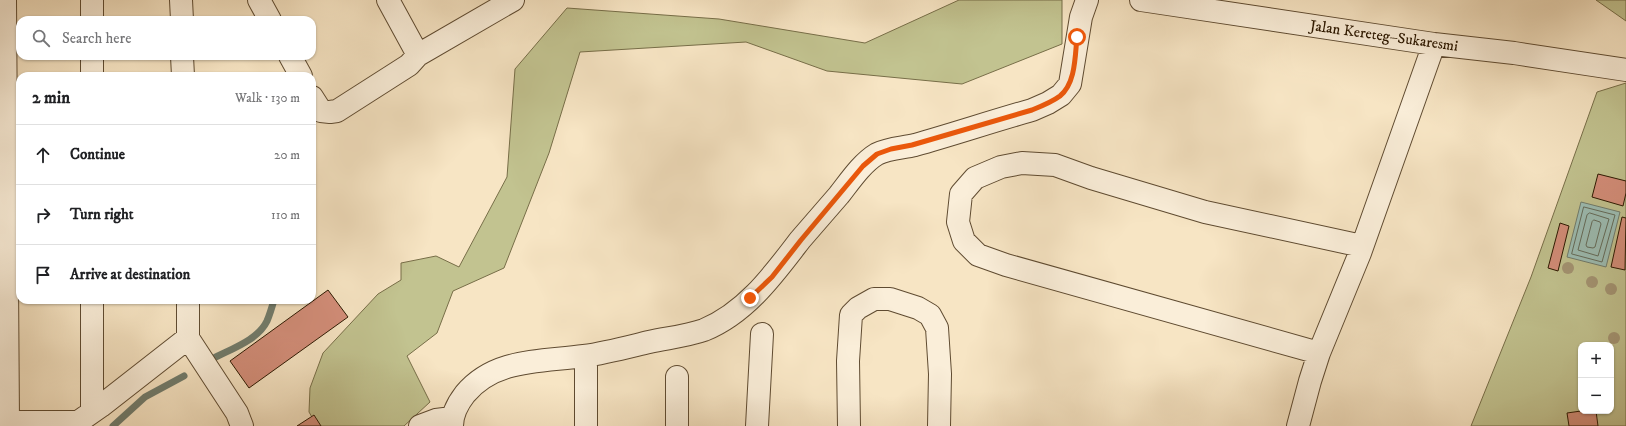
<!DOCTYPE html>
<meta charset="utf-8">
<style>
:root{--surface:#fff;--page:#f2f2f2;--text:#202124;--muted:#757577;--line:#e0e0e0}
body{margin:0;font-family:"IM FELL DW Pica",serif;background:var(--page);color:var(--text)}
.controls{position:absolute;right:12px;bottom:12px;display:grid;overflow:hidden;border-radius:8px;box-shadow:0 1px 3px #0004}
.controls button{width:36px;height:36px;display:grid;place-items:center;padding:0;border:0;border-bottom:1px solid var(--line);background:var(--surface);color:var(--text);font:20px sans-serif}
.stop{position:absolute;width:12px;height:12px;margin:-9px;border:3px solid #ea580c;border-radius:50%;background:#fff}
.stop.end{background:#ea580c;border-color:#fff;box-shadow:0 1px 4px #0008}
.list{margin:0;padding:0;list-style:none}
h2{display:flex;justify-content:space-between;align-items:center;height:52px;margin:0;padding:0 16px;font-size:17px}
h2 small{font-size:13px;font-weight:400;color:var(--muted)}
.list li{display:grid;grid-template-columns:26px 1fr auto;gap:12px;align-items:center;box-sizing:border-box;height:60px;padding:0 16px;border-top:1px solid var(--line)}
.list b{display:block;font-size:15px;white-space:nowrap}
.list em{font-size:13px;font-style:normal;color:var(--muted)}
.icon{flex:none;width:22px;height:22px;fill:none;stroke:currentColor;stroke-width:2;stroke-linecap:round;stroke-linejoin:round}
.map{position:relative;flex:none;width:1626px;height:426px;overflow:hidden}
.search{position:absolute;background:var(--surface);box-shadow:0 1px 3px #0004;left:16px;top:16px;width:300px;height:44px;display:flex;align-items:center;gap:10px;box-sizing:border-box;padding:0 14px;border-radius:12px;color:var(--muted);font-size:15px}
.panel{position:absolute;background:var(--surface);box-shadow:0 1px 3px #0004;left:16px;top:72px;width:300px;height:232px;border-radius:12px}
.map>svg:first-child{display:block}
.green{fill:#c2c390;stroke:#776e48;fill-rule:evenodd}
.water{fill:#9dbfb6;stroke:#707c6d}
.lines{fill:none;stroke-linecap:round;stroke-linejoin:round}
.shore{stroke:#646c5b;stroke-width:1}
.stream{stroke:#707c6d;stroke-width:7}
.building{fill:#d48e7a;stroke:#2c1800}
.minor-casing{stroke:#5f4b31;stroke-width:24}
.minor{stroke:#faeed9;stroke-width:22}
.tree{fill:#a49574}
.route{stroke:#ea580c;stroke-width:5}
.labels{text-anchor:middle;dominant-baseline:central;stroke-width:4;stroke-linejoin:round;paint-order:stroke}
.street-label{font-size:15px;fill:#2c1800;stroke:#faeed9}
</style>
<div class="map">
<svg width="1626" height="426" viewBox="0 0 1626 426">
<rect width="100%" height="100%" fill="#f7e5c4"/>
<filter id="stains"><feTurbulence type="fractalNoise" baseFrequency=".005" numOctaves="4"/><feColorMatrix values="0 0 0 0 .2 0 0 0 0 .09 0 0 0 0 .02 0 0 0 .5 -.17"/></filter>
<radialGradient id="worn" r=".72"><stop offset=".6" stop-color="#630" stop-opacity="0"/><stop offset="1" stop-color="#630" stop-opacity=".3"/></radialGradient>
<!-- green -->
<path class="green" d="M 959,0 L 1062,0 L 1062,44 L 962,84 L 827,71 L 746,42 L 580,52 L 549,153 L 504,268 L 453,291 L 437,333 L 407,356 L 430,402 L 404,426 L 317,426 L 309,412 L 310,388 L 323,353 L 378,294 L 401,280 L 401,263 L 436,256 L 459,267 L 507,177 L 515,69 L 567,8 L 719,19 L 865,43 Z
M 1596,0 L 1626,0 L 1626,21 Z
M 1626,83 L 1626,426 L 1471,426 L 1531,277 L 1597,92 ZM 1581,345 L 1611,345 L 1611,411 L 1581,411 Z"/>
<!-- water -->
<path class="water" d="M 1581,202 L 1620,212 L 1606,267 L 1567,257 Z"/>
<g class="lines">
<!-- shore -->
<path class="shore" d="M 1584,207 L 1615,215 L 1602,262 L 1572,254 Z
M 1590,213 L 1609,219 L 1598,256 L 1578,250 L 1587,215 Z
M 1594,220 L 1600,222 L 1601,224 L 1595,247 L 1593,248 L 1587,247 L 1586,245 L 1592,222 Z"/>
<!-- stream -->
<path class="stream" d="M 214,358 C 231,349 258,340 267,321 C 270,314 272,307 274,300
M 113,426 L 145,397 L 184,376"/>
</g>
<!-- building -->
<path class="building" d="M 1598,174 L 1626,181 L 1626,193 L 1623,206 L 1592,197 Z
M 1622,217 L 1626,218 L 1625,270 L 1611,267 Z
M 1560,223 L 1569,226 L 1558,271 L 1548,268 Z
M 328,290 L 348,317 L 249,388 L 230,361 Z
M 1581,411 L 1596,411 L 1598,426 L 1569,426 L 1567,413 Z
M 314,415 L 321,426 L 297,426 Z"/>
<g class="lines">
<!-- minor casing -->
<g class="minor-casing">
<path id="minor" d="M 5,0 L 8,422
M 181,0 L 182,20
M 259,0 L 270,20
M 388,0 L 418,55
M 1141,0 L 1434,44 L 1514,53 L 1626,70
M 92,20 L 92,0
M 182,56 L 183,76
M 290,56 L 301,76
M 92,76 L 92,56
M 312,97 L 321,111 L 330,112 L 337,111 L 409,65 L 418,55 L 513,0
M 92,300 L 92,412
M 188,300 L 188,338 L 237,413 L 242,426
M 1319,353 L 1006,265 L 978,255 L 964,241 L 958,222 L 961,194 L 975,178 L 1001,167 L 1022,163 L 1055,165 L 1091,178 L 1205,212 L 1362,246
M 586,356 L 586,426
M 677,377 L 677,426
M 0,422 L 78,422 L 101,406 L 188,338
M 420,426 L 436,420 L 452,418
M 452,426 C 452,415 458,403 465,394 C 495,358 541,362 584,356 C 606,353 628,347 649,342 C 667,338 687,336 704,330 C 746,313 774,274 800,240 C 813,225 826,210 839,195 C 850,181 862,163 877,154 C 889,148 902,148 915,145 C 954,134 993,121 1032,110 L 1048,103 L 1061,95 L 1070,84 L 1081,17 L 1087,0
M 757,426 L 762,334
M 849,426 L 848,361 L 851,315 L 858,308 L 874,299 L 890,299 L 918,308 L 930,315 L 937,328 L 940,374 L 939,426
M 1298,426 L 1310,381 L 1319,353 L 1360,253 L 1434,44"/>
</g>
<!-- minor -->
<use href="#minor" class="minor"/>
</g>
<!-- trees -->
<g class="tree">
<circle cx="1568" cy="268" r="6"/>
<circle cx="1592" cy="282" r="6"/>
<circle cx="1611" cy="289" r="6"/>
<circle cx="1614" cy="338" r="6"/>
</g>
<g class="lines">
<!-- route -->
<path class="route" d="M 750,298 L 772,277 L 801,240 L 863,166 L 877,154 L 891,149 L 912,145 L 1032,110 C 1042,106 1052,102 1060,96 C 1076,83 1075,55 1077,37"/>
</g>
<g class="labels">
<!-- street labels -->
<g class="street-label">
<text transform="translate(1384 36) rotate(8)">Jalan Kereteg–Sukaresmi</text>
</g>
</g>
<rect width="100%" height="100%" filter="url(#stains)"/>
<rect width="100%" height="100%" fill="url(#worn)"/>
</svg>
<div class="controls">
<button>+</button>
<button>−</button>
</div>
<div class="stop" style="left:1077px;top:37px"></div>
<div class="stop end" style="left:750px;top:298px"></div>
<div class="search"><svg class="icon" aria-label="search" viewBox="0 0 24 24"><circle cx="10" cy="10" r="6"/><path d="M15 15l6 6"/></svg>Search here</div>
<section class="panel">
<h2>2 min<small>Walk · 130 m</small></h2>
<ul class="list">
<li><svg class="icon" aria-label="ahead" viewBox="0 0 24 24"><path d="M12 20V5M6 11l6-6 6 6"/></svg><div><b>Continue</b></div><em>20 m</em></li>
<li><svg class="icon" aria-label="right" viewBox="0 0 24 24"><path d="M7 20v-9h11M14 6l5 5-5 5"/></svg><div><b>Turn right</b></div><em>110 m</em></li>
<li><svg class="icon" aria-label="arrive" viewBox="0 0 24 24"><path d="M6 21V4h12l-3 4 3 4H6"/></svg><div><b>Arrive at destination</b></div></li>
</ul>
</section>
</div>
